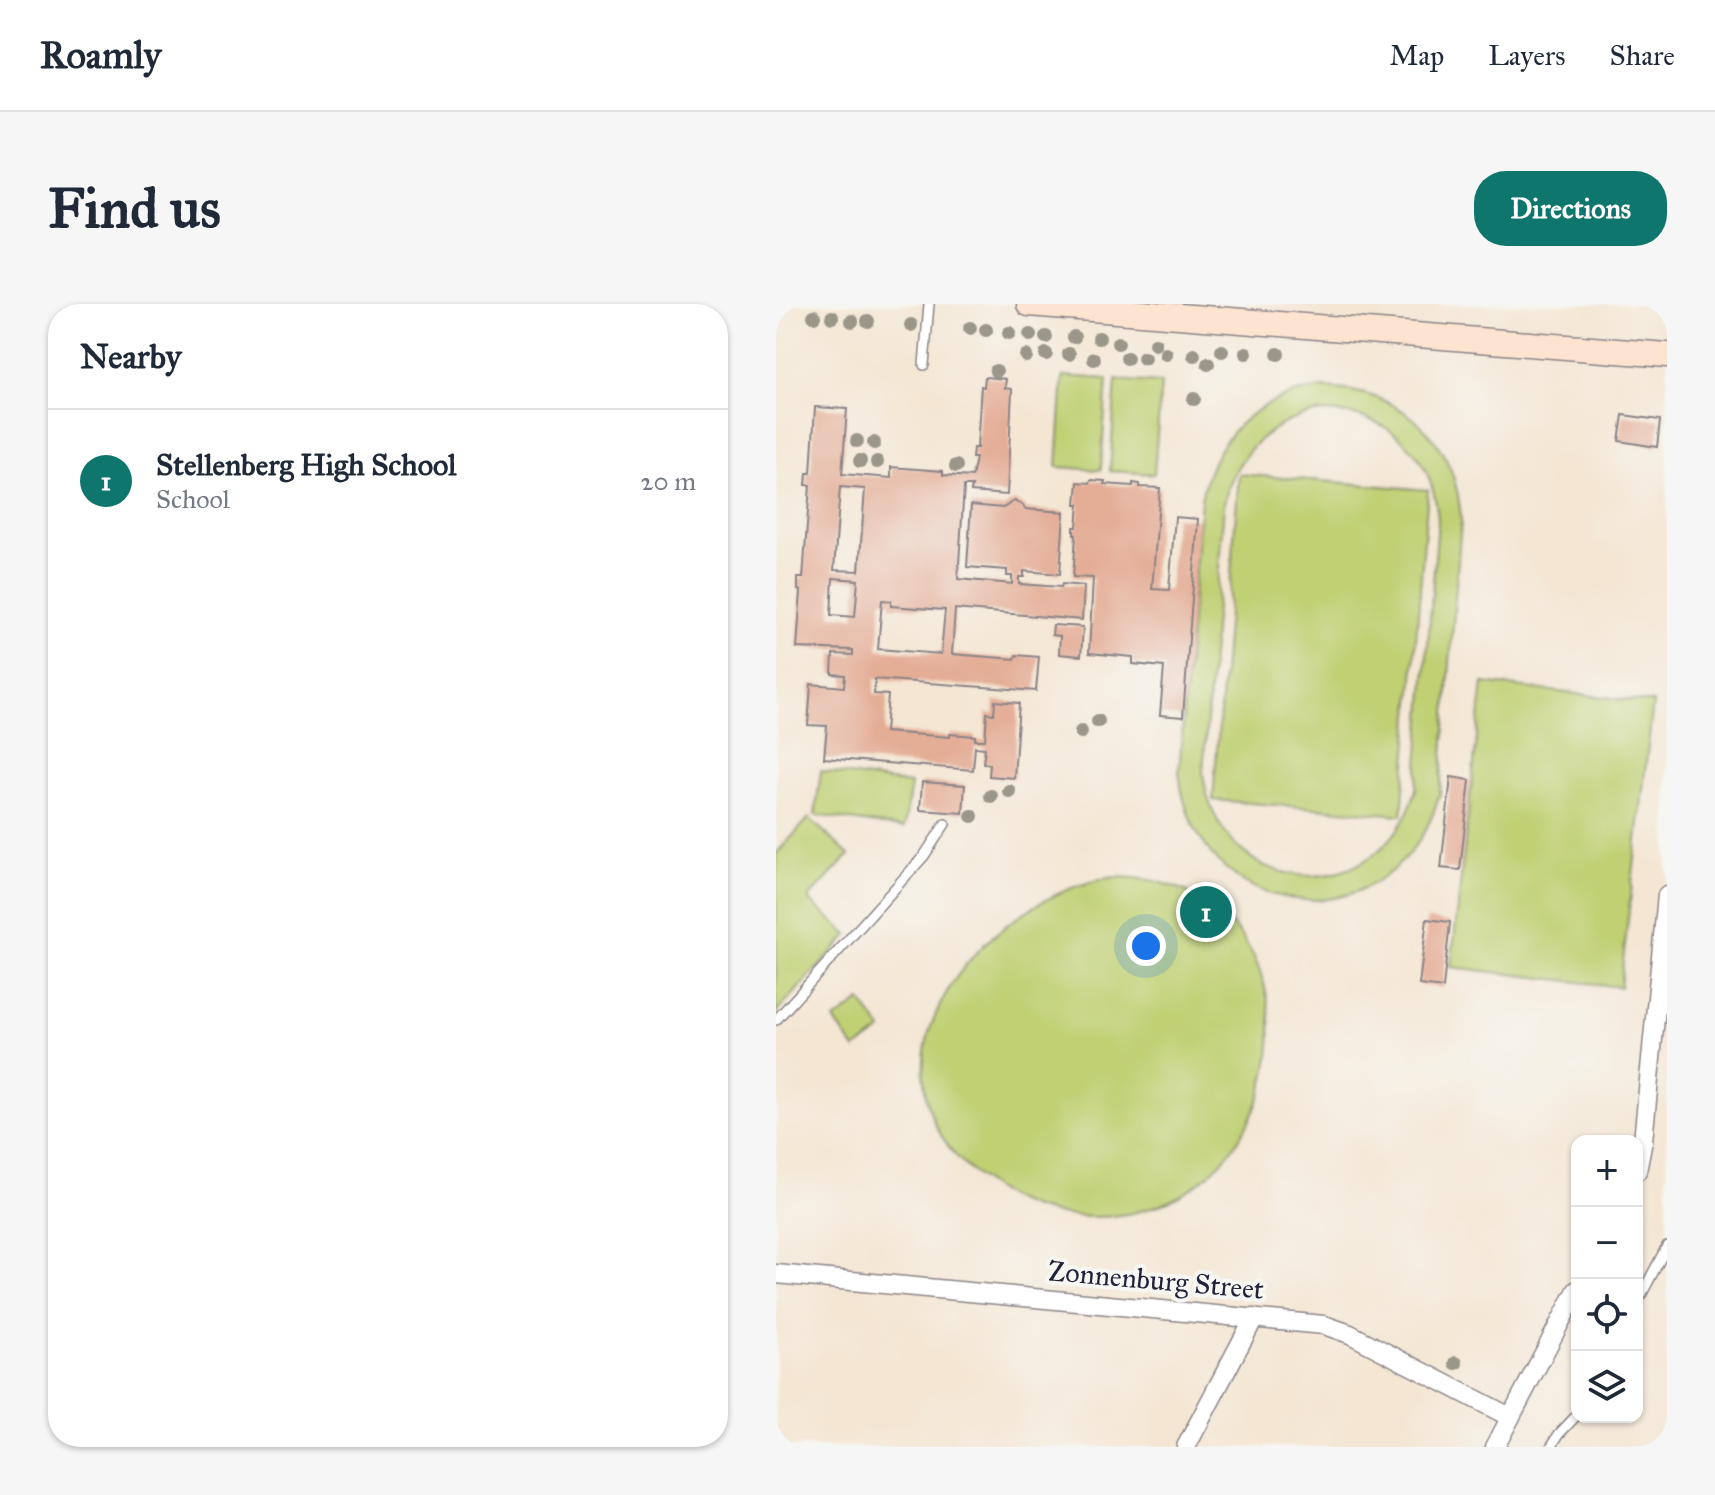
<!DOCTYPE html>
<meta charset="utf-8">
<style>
:root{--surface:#fff;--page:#f6f6f7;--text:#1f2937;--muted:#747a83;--line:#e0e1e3;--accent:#0f766e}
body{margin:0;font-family:"IM FELL Great Primer",serif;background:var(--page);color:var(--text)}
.controls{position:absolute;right:24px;bottom:24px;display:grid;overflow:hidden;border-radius:16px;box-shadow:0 2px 6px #0004}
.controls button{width:72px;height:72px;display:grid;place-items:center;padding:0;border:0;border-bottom:2px solid var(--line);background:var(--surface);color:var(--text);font:40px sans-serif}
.you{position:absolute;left:370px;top:642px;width:28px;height:28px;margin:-20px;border:6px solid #fff;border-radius:50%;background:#1a73e8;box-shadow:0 0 0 12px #1a73e833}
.badge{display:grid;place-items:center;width:52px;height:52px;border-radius:50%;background:var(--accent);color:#fff;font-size:26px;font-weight:700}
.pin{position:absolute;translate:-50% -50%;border:4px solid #fff;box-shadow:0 2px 8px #0006}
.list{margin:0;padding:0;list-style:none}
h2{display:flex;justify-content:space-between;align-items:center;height:104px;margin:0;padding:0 32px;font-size:34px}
h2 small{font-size:26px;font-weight:400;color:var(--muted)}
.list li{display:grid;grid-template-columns:52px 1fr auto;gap:24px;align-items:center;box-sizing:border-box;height:144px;padding:0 32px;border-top:2px solid var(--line)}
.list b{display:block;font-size:30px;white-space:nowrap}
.list p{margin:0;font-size:26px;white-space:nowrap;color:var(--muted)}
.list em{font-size:26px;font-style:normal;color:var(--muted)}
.icon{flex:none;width:44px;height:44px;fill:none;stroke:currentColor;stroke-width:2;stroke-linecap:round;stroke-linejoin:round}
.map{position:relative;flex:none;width:891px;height:1143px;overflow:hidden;border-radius:32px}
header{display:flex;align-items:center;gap:48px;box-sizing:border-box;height:112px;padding:0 40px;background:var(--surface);border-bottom:2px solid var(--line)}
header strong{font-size:38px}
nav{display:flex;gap:44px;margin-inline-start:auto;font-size:28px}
.intro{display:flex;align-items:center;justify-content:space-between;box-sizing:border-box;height:192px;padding:0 48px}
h1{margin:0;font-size:56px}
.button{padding:20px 36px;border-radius:32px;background:var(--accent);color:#fff;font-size:28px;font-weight:700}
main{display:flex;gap:48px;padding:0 48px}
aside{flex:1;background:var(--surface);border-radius:32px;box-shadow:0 2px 6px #0004}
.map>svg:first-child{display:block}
.pitch{fill:#c0d073;stroke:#717957;stroke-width:2;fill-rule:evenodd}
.building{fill:#e4ad96;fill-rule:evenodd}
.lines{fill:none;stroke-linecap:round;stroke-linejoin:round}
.lane-casing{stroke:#8b8487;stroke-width:12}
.street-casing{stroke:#8b8487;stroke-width:21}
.secondary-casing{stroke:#8b8487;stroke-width:27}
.lane{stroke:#fff;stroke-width:9}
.street{stroke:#fff;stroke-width:18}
.secondary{stroke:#fde4d1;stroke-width:24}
.tree{fill:#9a9789}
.labels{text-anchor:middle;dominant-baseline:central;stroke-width:8;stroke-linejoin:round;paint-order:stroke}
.street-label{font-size:28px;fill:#22223b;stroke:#f6f6f2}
</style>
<header>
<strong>Roamly</strong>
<nav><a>Map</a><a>Layers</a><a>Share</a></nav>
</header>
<div class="intro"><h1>Find us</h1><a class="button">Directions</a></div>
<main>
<aside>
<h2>Nearby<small></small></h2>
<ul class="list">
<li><span class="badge">1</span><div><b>Stellenberg High School</b><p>School</p></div><em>20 m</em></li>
</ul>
</aside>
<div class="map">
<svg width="891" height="1143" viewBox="0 0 891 1143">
<rect width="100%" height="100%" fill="#f6f6f2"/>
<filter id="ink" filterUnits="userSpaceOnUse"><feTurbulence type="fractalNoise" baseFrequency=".0125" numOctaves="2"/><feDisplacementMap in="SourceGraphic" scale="16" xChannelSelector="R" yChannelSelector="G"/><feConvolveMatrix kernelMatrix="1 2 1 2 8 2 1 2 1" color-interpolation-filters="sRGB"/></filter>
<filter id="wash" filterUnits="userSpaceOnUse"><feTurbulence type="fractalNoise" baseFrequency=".006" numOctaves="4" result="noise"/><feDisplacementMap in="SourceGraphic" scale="32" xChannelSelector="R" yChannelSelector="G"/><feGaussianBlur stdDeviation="1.8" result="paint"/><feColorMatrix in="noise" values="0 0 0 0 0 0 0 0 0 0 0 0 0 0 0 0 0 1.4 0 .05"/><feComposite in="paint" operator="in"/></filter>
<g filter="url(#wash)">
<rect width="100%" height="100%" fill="#f4e6d3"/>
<!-- pitch -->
<path class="pitch" d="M 287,72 L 331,75 L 325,166 L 281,163 Z
M 340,76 L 385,79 L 378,170 L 334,167 Z
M 546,84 C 627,86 681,135 685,217 L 664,489 C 622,643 419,626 403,468 L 425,195 C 439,130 480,93 546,84 ZM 547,108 C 614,108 658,150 662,217 L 640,485 C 606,610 440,596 427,468 L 448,199 C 460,148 495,115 547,108 Z
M 463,170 L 652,186 L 626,511 L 437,496 Z
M 707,379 L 877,399 L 844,683 L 675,663 Z
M 45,467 L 135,480 L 128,524 L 39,511 Z
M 33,514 L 73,551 L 32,595 L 72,631 L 0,709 L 0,550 Z
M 338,573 C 564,574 534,909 320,913 C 277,913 235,901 202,873 C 69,763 205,593 338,573 Z
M 85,697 L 106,726 L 79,745 L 58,716 Z"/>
<g id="blocks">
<!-- building -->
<path class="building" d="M 209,73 L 230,75 L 229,84 L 236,85 L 231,191 L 195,188 L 196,182 L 188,182 L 182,275 L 236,280 L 236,272 L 231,272 L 231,266 L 191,263 L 195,201 L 227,204 L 238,197 L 247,201 L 249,205 L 288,208 L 284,270 L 248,267 L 248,273 L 243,273 L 243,280 L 285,283 L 286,280 L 308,282 L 306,316 L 179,305 L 176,350 L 239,355 L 240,351 L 263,353 L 260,387 L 99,375 L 98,390 L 112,391 L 109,428 L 174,433 L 174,430 L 199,432 L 199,436 L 209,436 L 211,409 L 218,410 L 219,397 L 243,399 L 238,474 L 213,472 L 214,460 L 207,459 L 209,444 L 199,443 L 197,466 L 48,454 L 51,422 L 32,421 L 35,380 L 68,383 L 69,371 L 56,370 L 57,350 L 77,351 L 77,346 L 21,344 L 25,287 L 22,286 L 22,274 L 27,274 L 34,181 L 30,181 L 31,169 L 35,169 L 39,103 L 71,105 L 66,170 L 115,174 L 115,163 L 167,167 L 167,171 L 196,173 L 200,154 L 196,154 L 197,144 L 201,144 L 205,82 L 208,83 ZM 64,183 L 89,185 L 83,267 L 58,266 ZM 57,274 L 82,276 L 79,313 L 55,311 ZM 106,296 L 115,297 L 115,302 L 169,306 L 165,350 L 102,345 Z
M 847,111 L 884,116 L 881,143 L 843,137 Z
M 315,176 L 329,177 L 328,180 L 357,182 L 357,179 L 364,180 L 364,183 L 384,184 L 376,285 L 393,286 L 399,213 L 422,215 L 407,413 L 384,411 L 388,363 L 357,360 L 357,353 L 313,349 L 317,274 L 297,273 L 300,231 L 298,230 L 298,223 L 301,223 L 303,200 L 300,200 L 302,178 L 314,179 Z
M 277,321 L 307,323 L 305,352 L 283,350 L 284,332 L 276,331 Z
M 675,473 L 694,476 L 684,566 L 665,564 Z
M 146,478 L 189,481 L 187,509 L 144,506 Z
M 651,615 L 674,618 L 667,684 L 643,681 Z"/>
</g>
</g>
<g filter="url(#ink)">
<use href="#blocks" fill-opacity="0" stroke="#8b8487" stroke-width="2"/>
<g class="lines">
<!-- lane casing -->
<g class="lane-casing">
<path id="lane" d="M 148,61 L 153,0
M 0,716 L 148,552 L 169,520
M 861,999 L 891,942
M 775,1143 L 783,1130 L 801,1111"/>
</g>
<!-- street casing -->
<g class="street-casing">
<path id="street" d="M 861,867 L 867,837 L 891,591
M 0,970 L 548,1021 L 574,1030 L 734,1113
M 410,1143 L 478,1014
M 719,1143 L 801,986"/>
</g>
<!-- secondary casing -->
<g class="secondary-casing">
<path id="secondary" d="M 253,0 L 891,51"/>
</g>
<!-- lane -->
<use href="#lane" class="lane"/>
<!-- street -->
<use href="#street" class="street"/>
<!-- secondary -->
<use href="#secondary" class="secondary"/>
</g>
<!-- trees -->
<g class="tree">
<circle cx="38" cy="12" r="7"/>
<circle cx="56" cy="13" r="7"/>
<circle cx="76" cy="17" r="7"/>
<circle cx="92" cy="17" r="7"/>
<circle cx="135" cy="21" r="7"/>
<circle cx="194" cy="24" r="7"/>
<circle cx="210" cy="26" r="7"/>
<circle cx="233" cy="29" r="7"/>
<circle cx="254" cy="31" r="7"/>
<circle cx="270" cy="33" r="7"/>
<circle cx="298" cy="33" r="7"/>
<circle cx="323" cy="34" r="7"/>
<circle cx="342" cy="39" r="7"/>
<circle cx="379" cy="40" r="7"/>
<circle cx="446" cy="47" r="7"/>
<circle cx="470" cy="49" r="7"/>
<circle cx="270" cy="50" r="7"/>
<circle cx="293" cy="50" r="7"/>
<circle cx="390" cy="50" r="7"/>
<circle cx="502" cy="50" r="7"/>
<circle cx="418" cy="51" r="7"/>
<circle cx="250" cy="52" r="7"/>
<circle cx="351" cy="54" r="7"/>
<circle cx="368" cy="54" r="7"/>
<circle cx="318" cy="55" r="7"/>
<circle cx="432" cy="60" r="7"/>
<circle cx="220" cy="67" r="7"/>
<circle cx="418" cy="95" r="7"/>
<circle cx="81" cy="137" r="7"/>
<circle cx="98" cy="139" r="7"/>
<circle cx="84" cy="157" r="7"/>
<circle cx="101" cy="158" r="7"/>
<circle cx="180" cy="162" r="7"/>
<circle cx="322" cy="417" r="7"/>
<circle cx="305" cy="428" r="7"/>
<circle cx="233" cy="487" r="7"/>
<circle cx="215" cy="492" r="7"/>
<circle cx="196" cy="512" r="7"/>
<circle cx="680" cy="1059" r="7"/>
</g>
</g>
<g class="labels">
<!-- street labels -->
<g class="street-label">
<text transform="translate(380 976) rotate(5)">Zonnenburg Street</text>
</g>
</g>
</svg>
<div class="controls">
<button>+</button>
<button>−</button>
<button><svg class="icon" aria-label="locate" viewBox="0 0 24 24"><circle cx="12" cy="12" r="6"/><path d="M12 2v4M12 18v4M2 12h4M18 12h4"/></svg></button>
<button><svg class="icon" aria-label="layers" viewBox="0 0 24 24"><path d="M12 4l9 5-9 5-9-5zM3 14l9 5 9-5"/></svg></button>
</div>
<div class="you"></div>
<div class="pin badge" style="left:430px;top:608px">1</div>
</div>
</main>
